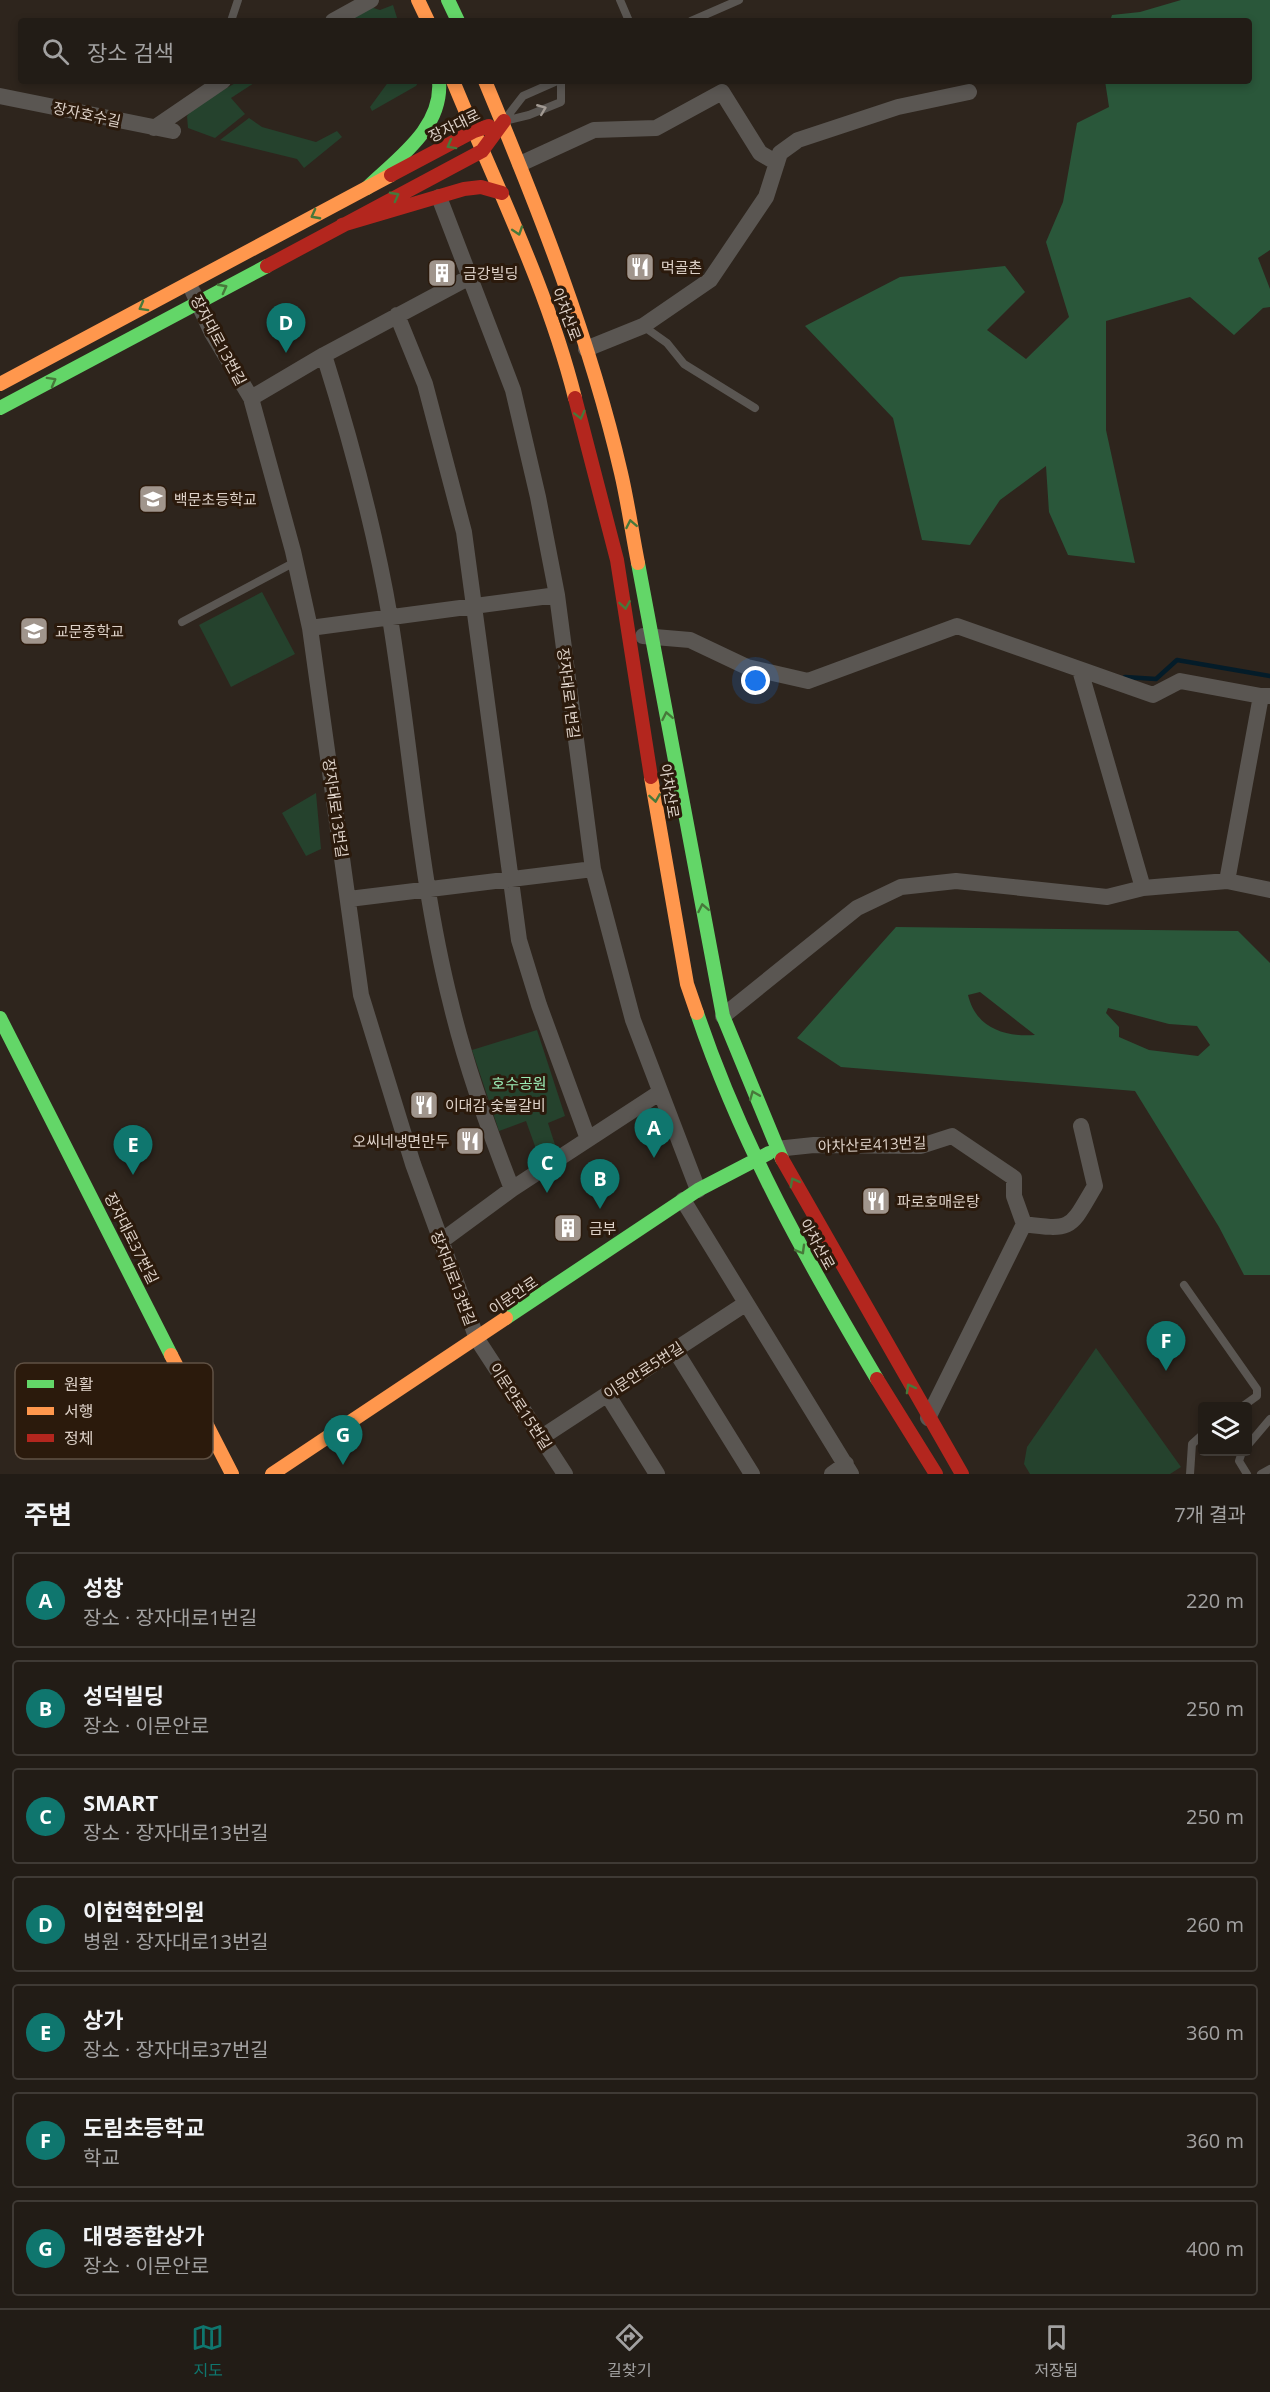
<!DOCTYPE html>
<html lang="ko">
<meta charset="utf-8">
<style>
:root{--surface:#221c16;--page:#2a251f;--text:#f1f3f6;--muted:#a2a1a1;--line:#3f3a35;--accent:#0f766e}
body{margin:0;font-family:"Open Sans","Noto Sans KR",sans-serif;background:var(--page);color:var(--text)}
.controls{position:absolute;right:18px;bottom:18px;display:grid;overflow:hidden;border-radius:6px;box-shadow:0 3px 9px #0003}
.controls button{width:54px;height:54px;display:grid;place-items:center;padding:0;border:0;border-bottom:2px solid var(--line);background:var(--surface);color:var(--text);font:30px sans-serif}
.you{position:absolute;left:756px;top:681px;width:21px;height:21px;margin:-15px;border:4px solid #fff;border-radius:50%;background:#1a73e8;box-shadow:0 0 0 9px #1a73e833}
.badge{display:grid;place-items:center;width:39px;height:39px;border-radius:50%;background:var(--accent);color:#fff;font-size:20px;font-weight:700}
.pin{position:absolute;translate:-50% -50px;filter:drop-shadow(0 2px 3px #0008)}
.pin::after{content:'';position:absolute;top:32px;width:21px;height:18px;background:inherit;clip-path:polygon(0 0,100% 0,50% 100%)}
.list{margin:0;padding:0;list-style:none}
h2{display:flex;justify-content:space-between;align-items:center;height:78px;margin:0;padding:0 24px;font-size:26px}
h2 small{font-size:20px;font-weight:400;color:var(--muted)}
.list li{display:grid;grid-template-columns:39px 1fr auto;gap:18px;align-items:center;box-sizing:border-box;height:96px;margin:0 12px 12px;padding:0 12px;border:2px solid var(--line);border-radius:6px}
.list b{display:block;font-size:22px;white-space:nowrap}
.list p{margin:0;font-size:20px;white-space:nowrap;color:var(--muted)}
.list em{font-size:20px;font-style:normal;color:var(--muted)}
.icon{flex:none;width:33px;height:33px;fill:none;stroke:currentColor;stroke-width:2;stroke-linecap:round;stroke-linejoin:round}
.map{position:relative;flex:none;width:1270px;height:1474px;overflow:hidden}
.search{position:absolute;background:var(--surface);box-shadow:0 3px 9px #0003;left:18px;right:18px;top:18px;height:66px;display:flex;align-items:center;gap:15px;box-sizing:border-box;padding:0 21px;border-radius:6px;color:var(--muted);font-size:22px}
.sheet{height:834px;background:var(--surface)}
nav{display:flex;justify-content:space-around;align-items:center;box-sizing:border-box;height:84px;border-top:2px solid var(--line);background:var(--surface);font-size:16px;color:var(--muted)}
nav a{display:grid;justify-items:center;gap:3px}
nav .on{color:var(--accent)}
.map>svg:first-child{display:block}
.green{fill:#25422d}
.forest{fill:#2a573a;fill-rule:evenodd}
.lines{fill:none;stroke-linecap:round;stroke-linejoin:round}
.stream{stroke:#041c29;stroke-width:4.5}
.lane{stroke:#5a5652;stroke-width:8}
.street{stroke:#5a5652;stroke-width:16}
.fast{stroke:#63d668;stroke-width:14}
.slow{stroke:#ff974d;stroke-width:14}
.jam{stroke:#b3261e;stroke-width:14}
.oneway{stroke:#a29a93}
.oneway2{stroke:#47783a}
.labels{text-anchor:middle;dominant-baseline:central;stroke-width:6;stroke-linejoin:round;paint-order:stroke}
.street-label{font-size:15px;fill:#ddd1c8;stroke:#2b1a0c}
.poi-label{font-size:15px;fill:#ddd1c8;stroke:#2b1a0c;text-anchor:start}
.park-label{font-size:15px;fill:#9becb6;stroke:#2b1a0c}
.key{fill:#2b1a0c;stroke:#605144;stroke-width:1.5}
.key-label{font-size:16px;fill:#ddd1c8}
</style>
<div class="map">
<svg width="1270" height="1474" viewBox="0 0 1270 1474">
<rect width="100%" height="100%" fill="#2e251d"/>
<!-- green -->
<path class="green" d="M 393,5 L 398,21 L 345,21 L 370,7 L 380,10 Z
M 239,81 L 257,81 L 231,98 L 245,114 L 215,138 L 188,128 L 187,116 L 195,106 Z
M 389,81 L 419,81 L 416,86 L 372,111 L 370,107 Z
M 249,118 L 262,127 L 316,142 L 337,131 L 342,137 L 304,168 L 297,159 L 220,140 Z
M 262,592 L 295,654 L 231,687 L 199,625 Z
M 316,793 L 321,849 L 306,856 L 282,813 Z
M 537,1030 L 565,1116 L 548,1123 L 558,1154 L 541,1163 L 526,1121 L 499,1131 L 472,1050 Z
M 1096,1348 L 1181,1467 L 1170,1474 L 1030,1474 L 1024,1464 L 1027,1447 Z"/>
<!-- forest -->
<path class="forest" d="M 1181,0 L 1270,0 L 1270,250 L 1258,258 L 1270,289 L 1270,307 L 1263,308 L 1234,335 L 1190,297 L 1106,321 L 1106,430 L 1135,563 L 1068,555 L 1049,512 L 1046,466 L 1000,500 L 970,545 L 922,540 L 893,418 L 805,326 L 900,277 L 1005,266 L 1025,292 L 987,330 L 1026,359 L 1069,317 L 1046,242 L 1063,202 L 1077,123 L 1109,107 L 1105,81 L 1249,81 L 1249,21 L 1110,21 L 1112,15 L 1140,12 Z
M 896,927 L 1238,931 L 1270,963 L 1270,1275 L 1244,1275 L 1219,1227 L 1135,1091 L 841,1067 L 797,1038 ZM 980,992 L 1035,1035 C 1004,1037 976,1028 968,995 ZM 1108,1008 L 1169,1024 L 1197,1026 L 1210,1045 L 1198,1056 L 1149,1050 L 1119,1037 L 1119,1027 L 1106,1013 Z"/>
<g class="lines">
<!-- stream -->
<path class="stream" d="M 1125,677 L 1156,679 L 1177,660 L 1270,676"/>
<!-- lane -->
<path class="lane" d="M 620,0 L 629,21
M 231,21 L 238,0
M 691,21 L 739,0
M 506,118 L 523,96 L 557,81
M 504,121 L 529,115 L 561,102 L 561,81
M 643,326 L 667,343 L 684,364 L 755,408
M 182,622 L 295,562
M 1184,1285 L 1257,1389 L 1257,1396 L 1243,1406
M 1248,1445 L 1270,1419
M 1242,1452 L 1239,1461 L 1247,1474
M 1190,1474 L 1192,1444 L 1202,1435
M 1261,1474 L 1270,1469"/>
<!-- street -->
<path class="street" d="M 333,21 L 371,0
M 0,96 L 173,131
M 154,128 L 223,81
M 520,164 L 594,130 L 656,128 L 722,92 L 760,153 L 777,163
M 439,197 L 513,390 L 538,497 L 557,595 L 593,869 L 633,1020 L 698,1190
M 193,292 L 212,333 L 251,398 L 293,551 L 310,628 L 361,995 L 413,1164 L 477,1339 L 565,1474
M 397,315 L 425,384 L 464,532 L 519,940 L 539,1005 L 588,1139
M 586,349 L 643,326 L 710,280 L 766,197 L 780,153 L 798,140 L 898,107 L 969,92
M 324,355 C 351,441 375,529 390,618 C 411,746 419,878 451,1004 C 466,1067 488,1128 512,1189
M 251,398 L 324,355 L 468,278
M 310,628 L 557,595
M 643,636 L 690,640 L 747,667 L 808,681 L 957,626 L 1153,695 L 1180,681 L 1261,696 L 1270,696
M 1080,670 L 1143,888
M 1227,881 L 1261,696
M 349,899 L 593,869
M 723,1016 L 857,908 L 901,887 L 956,881 L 1107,897 L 1143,888 L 1227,881 L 1270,890
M 776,1149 L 814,1145 L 921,1146 L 952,1136 L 1014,1178 L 1014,1196 L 1024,1224 L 928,1418
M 683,1200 L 851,1474
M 1024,1224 C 1074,1231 1070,1228 1095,1186 L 1081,1126
M 440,1242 L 512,1189 L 659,1093
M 675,1350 L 752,1474
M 607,1394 L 657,1474
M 542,1437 L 745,1304
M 832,1474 L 846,1464"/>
<!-- fast -->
<path class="fast" d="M 448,0 L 458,21
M 367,188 C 398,158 443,128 439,81
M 0,408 L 267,266
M 638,563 L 723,1016 L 782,1159
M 697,1013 C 741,1144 807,1261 877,1379
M 0,1018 L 171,1355
M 506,1318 L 698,1190 L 769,1153"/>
<!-- slow -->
<path class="slow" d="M 418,0 L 428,21
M 453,81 C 496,186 547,287 575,398
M 485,81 C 538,208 590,339 621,473 C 628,503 632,533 638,563
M 0,384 L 391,175
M 651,777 L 687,984 L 697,1013
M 171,1355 L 232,1474
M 272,1474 L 506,1318"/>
<!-- jam -->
<path class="jam" d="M 391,175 L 474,131 L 489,126
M 342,225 L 464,189 L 481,187 L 502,193
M 267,266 L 482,151 L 504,121
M 575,398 L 617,560 L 651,777
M 782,1159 L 962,1474
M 877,1379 L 936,1474"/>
</g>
<!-- one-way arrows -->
<defs><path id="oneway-chevron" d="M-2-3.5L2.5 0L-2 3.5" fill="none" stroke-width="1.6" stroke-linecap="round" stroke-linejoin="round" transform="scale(1.5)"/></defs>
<use class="oneway" href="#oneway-chevron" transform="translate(542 109) rotate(-22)"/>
<g class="oneway2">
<use href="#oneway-chevron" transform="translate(451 145) rotate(151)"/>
<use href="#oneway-chevron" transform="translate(395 196) rotate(-28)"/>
<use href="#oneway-chevron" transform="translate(315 215) rotate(152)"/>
<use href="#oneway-chevron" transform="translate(518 231) rotate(72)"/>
<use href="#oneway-chevron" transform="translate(223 288) rotate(-28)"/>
<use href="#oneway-chevron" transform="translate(143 307) rotate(151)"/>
<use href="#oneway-chevron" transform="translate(52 381) rotate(-29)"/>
<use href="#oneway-chevron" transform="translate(580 415) rotate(76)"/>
<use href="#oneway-chevron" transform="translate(631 524) rotate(-101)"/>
<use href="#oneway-chevron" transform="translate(625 605) rotate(81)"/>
<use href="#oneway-chevron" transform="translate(667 716) rotate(-101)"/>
<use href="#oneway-chevron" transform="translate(655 798) rotate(81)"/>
<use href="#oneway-chevron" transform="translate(703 908) rotate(-101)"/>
<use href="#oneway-chevron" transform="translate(754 1095) rotate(-112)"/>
<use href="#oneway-chevron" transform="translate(794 1182) rotate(-119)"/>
<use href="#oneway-chevron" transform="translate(801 1250) rotate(60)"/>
<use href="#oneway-chevron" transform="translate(910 1388) rotate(-119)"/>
</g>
<!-- icons -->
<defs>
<g id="restaurant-square" transform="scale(1.5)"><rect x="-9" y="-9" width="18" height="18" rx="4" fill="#a0958c" stroke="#2b1a0c"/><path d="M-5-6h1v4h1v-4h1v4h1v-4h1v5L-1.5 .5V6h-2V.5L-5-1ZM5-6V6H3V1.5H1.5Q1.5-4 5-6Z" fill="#fff"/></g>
<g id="building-square" transform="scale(1.5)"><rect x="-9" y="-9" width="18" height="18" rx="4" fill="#a0958c" stroke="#2b1a0c"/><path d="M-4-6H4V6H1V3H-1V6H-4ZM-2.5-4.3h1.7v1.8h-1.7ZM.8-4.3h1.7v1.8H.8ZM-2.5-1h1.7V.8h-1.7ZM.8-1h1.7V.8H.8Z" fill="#fff"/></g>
<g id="school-square" transform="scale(1.5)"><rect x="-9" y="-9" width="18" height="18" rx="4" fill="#a0958c" stroke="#2b1a0c"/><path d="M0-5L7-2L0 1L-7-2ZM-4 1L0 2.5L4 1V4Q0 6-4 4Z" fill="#fff"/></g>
</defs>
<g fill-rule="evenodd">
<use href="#restaurant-square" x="640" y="267"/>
<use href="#building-square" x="442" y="273"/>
<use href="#school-square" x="153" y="499"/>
<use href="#school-square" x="34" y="631"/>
<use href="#restaurant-square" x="424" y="1105"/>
<use href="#restaurant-square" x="470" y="1141"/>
<use href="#restaurant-square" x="876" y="1201"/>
<use href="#building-square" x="568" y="1228"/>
</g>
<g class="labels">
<!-- street labels -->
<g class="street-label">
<text transform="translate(87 114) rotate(12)">장자호수길</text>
<text transform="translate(454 125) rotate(-26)">장자대로</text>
<text transform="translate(567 314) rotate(69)">아차산로</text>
<text transform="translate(219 340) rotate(62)">장자대로13번길</text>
<text transform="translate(569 693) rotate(83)">장자대로1번길</text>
<text transform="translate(670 791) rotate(81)">아차산로</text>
<text transform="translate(336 808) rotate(82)">장자대로13번길</text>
<text transform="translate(872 1144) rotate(-2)">아차산로413번길</text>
<text transform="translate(132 1238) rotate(63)">장자대로37번길</text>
<text transform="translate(818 1244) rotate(61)">아차산로</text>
<text transform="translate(454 1278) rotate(69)">장자대로13번길</text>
<text transform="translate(513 1295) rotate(-34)">이문안로</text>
<text transform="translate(643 1370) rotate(-33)">이문안로5번길</text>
<text transform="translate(521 1406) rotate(57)">이문안로15번길</text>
</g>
<!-- poi labels -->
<g class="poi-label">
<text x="661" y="267">먹골촌</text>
<text x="463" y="273">금강빌딩</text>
<text x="174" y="499">백문초등학교</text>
<text x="55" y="631">교문중학교</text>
<text x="445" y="1105">이대감 숯불갈비</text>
<text x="449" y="1141" text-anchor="end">오씨네냉면만두</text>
<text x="897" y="1201">파로호매운탕</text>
<text x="589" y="1228">금부</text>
</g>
<!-- park labels -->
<g class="park-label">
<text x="519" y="1083">호수공원</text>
</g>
</g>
<!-- legend -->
<rect x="15" y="1363" width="198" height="96" rx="9" class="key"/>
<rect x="27" y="1380" width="27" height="8" fill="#63d668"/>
<rect x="27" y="1407" width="27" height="8" fill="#ff974d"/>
<rect x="27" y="1434" width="27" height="8" fill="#b3261e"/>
<g class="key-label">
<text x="64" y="1390">원활</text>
<text x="64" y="1417">서행</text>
<text x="64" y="1444">정체</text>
</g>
</svg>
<div class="controls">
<button><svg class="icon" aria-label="layers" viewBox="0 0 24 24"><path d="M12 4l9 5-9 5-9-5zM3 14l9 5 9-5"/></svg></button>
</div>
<div class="you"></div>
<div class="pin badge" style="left:654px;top:1158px">A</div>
<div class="pin badge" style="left:600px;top:1209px">B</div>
<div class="pin badge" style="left:547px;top:1193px">C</div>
<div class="pin badge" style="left:286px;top:353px">D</div>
<div class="pin badge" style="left:133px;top:1175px">E</div>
<div class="pin badge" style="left:1166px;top:1371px">F</div>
<div class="pin badge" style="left:343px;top:1465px">G</div>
<div class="search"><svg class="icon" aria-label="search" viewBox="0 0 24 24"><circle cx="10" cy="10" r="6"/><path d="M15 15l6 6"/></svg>장소 검색</div>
</div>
<section class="sheet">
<h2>주변<small>7개 결과</small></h2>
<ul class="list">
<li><span class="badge">A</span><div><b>성창</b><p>장소 · 장자대로1번길</p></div><em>220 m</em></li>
<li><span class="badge">B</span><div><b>성덕빌딩</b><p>장소 · 이문안로</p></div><em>250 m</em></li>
<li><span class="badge">C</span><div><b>SMART</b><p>장소 · 장자대로13번길</p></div><em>250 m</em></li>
<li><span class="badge">D</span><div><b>이헌혁한의원</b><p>병원 · 장자대로13번길</p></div><em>260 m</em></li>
<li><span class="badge">E</span><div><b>상가</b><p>장소 · 장자대로37번길</p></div><em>360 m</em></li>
<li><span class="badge">F</span><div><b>도림초등학교</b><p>학교</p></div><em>360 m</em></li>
<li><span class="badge">G</span><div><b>대명종합상가</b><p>장소 · 이문안로</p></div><em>400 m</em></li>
</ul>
</section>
<nav>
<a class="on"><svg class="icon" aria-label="map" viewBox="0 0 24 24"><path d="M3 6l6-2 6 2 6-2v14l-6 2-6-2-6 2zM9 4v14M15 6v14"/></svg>지도</a>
<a><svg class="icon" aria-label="directions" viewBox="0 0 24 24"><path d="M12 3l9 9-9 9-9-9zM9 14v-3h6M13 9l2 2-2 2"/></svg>길찾기</a>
<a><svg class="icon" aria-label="saved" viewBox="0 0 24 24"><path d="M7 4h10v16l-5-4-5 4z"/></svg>저장됨</a>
</nav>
